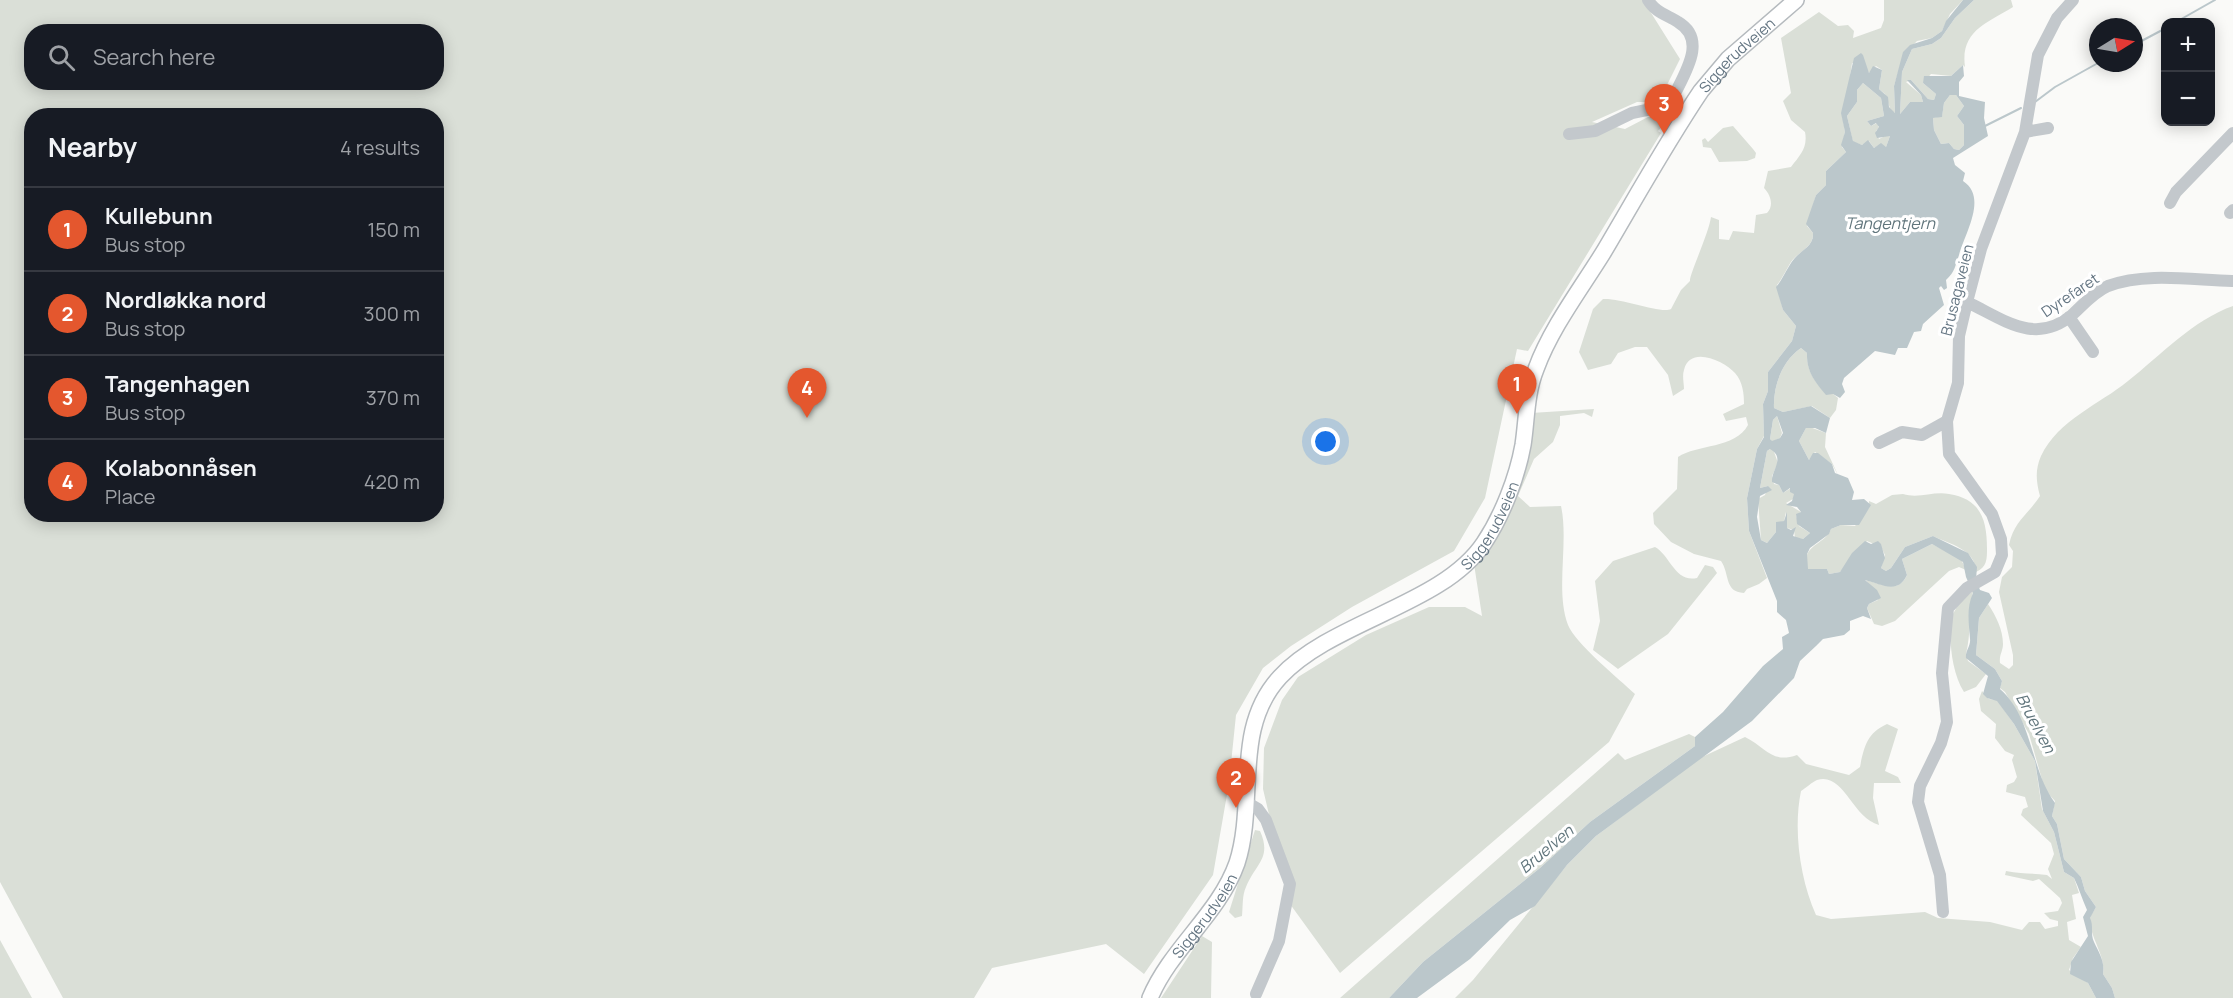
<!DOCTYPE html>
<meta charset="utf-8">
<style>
:root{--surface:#171b24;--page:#20242c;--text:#f1f3f6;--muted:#9ea1a6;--line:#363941;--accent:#e4572e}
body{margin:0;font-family:Manrope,sans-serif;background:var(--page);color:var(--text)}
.controls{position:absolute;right:18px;top:18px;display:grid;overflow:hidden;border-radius:12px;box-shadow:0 3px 15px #0003}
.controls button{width:54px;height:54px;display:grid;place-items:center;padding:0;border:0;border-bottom:2px solid var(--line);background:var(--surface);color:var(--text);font:30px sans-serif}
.compass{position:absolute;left:2089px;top:18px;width:54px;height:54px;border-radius:50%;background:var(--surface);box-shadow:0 3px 15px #0003;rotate:79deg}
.you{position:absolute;left:1326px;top:442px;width:21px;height:21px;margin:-15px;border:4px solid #fff;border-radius:50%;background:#1a73e8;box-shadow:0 0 0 9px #1a73e833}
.badge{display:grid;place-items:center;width:39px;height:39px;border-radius:50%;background:var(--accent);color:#fff;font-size:20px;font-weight:700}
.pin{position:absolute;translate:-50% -50px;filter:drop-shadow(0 2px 3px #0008)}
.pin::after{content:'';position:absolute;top:32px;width:21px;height:18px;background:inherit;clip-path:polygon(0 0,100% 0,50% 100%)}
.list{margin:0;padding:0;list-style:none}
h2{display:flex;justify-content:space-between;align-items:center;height:78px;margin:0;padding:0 24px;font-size:26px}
h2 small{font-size:20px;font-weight:400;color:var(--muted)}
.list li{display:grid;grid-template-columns:39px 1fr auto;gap:18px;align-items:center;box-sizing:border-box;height:84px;padding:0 24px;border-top:2px solid var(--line)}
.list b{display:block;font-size:22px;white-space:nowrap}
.list p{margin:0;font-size:20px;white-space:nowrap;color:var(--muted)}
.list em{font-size:20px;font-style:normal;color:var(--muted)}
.icon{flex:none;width:33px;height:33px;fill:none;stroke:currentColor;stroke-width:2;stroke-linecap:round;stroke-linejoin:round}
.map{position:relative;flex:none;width:2233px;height:998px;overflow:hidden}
.search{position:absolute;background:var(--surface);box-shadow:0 3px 15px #0003;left:24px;top:24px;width:420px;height:66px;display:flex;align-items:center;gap:15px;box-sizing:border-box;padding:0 21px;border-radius:24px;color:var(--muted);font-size:22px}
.panel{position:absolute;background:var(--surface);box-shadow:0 3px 15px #0003;left:24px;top:108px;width:420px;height:414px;border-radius:24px}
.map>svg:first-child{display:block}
.green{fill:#dadfd7;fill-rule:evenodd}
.water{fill:#bbc7cb;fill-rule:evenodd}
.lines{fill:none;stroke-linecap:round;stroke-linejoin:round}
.stream{stroke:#bbc7cb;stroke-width:2}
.major-casing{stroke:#b5babe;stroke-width:18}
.minor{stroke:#c3c8cc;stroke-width:12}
.major{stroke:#fff;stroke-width:15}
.labels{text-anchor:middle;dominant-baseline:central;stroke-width:6;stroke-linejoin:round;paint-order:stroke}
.street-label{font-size:15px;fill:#657683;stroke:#fff}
.water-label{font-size:16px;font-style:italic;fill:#60757c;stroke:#fff}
</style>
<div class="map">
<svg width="2233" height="998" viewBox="0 0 2233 998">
<rect width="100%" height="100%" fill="#fafaf8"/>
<!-- green -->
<path class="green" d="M 0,0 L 1643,0 L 1680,59 L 1663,93 L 1652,102 L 1637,102 L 1592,122 L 1625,129 L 1648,117 L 1669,115 L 1667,121 L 1658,131 L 1661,133 L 1528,351 L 1517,349 L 1485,498 L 1454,551 L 1352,607 L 1291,646 L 1263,668 L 1236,715 L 1229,783 L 1213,875 L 1144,974 L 1106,944 L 992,968 L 974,998 L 63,998 L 0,882 ZM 32,32 L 436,32 L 436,82 L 32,82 ZM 32,116 L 436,116 L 436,514 L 32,514 Z
M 1884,0 L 1963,0 L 1950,14 L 1942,31 L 1932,38 L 1917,41 L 1903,56 L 1894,86 L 1895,113 L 1891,111 L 1885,94 L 1879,89 L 1882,70 L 1876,66 L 1869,73 L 1865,66 L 1852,63 L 1848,92 L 1842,113 L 1845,132 L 1842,147 L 1846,152 L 1826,171 L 1826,185 L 1816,195 L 1807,226 L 1813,233 C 1814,247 1798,252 1791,262 C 1787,268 1782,279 1777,285 L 1783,310 L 1796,326 L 1792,341 L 1768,372 L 1768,391 L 1763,404 L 1764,436 L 1757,449 L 1747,498 L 1749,531 L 1767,578 L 1759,584 L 1747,589 L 1744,593 C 1724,592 1730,574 1721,561 L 1694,554 L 1671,542 L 1654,524 L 1653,513 L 1677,489 L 1678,457 C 1697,444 1735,449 1748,425 L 1746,417 L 1726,421 L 1723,414 L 1744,404 C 1744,394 1743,382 1735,373 C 1724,361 1690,345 1684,370 C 1682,376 1684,383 1684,389 L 1673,396 L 1668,375 L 1647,347 L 1635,347 L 1618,353 L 1611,364 L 1588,370 L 1579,352 L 1593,309 L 1603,299 C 1622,298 1661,314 1671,309 L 1681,290 L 1690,281 C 1689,275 1709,233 1711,217 L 1719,220 L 1719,239 L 1729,240 L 1733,231 L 1754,233 L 1756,215 L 1767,213 C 1774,206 1771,195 1764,188 L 1768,171 L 1791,167 C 1800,155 1808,148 1805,132 L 1791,120 L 1783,101 L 1791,93 L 1781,38 L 1819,12 L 1838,26 L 1848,25 L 1854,31 L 1853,38 L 1881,28 L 1884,20 Z
M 1974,0 L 2011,0 L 2013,7 C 1987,23 1960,31 1965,67 L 1963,65 L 1951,76 L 1931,74 L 1923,83 L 1936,94 L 1934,100 L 1928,99 L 1911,80 L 1906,82 L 1921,95 L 1923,102 L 1910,102 L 1900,114 L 1902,72 L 1912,49 L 1932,44 L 1941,38 L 1955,18 Z
M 1863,83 L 1881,98 L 1884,116 L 1867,121 L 1871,126 L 1877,123 L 1879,128 L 1876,131 L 1879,139 L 1887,135 L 1890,136 L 1886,147 L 1879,145 L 1874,148 L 1869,141 L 1862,145 L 1853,142 L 1847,116 L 1857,102 L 1857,90 Z
M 1950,95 L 1956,95 L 1964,106 L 1957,116 L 1964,125 L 1964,145 L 1959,150 L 1954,149 L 1949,143 L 1941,144 L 1934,130 L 1933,118 L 1942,116 L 1944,103 Z
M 1733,126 L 1753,149 L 1756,153 L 1755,158 L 1747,161 L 1719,162 L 1711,148 L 1703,147 L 1702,140 L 1705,138 L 1708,142 L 1723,128 Z
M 2233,306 L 2233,998 L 2115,998 L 2112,988 L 2103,974 C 2106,955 2090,939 2090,919 C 2090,915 2094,911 2096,907 L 2085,891 L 2081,877 L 2064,859 L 2057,824 L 2052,816 L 2055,801 L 2045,790 L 2029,734 L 2005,692 L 2000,688 L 2002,681 L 1995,669 L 1976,655 L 1979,618 L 1988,604 C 1996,616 2003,630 2003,644 C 2003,651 1999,655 2000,663 L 2009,669 L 2013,665 L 2013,655 L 1999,592 L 2002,577 L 2012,567 L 2013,551 L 2009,545 C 2014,521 2027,516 2040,496 C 2036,481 2035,470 2041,456 C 2058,420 2100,404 2128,381 C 2161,355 2193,320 2233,306 Z
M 1801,348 L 1807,353 C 1806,370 1815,382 1826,394 L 1833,394 L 1838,398 L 1836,410 L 1830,418 L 1812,406 L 1783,412 L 1774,408 C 1773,386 1782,361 1801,348 Z
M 1594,409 L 1592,417 L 1584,413 L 1560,416 L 1560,425 L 1553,442 L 1534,459 L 1518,496 L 1530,507 L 1561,506 C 1569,542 1555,591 1568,625 C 1575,643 1619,679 1635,694 L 1609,742 L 1340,973 L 1290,904 L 1263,789 L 1264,748 L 1282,700 L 1298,677 L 1366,635 L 1429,607 L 1465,607 L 1482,616 L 1474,564 L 1486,550 L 1531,413 Z
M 1777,416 L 1782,433 L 1780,438 L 1772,442 L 1770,439 L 1773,420 Z
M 1807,426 L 1826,433 L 1825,447 L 1838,475 L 1832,464 L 1815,452 L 1809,460 L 1799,441 Z
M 1770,449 L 1773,449 L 1778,463 L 1772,476 L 1774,484 L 1779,485 L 1783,493 L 1791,488 L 1795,494 L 1793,499 L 1786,503 L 1801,512 L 1796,515 L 1799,526 L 1810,533 L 1803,539 L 1795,538 L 1794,530 L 1787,528 L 1786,512 L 1784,521 L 1776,524 L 1776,532 L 1767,543 L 1761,540 L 1758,499 L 1765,495 L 1768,486 L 1760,488 L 1767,451 Z
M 1903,494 C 1919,499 1933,491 1949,494 C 1981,499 1987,520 1987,549 C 1987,559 1987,567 1976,572 C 1976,549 1949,544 1933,536 L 1905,547 L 1891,568 L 1886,571 L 1881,568 L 1885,555 L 1881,547 L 1867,541 L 1840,572 L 1829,574 L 1827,569 L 1807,569 C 1800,545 1825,545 1831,529 L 1841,525 L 1855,526 L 1869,508 L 1869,501 L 1876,504 L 1892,495 Z
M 1932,544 L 1961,559 L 1966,570 L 1959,567 L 1949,571 L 1895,621 L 1882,626 L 1874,624 L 1867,608 L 1869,604 L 1878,600 L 1866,580 C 1881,584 1899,594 1907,575 L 1902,559 Z
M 1655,547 C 1670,555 1675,583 1697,578 L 1705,565 L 1713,567 L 1717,573 L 1668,634 L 1618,669 L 1593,650 L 1600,621 L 1595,581 L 1613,561 Z
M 1973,591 C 1969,612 1971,634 1966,654 L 1968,661 L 1986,674 L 1976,687 L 1964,692 C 1952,673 1949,643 1951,620 C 1952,612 1957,611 1957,603 Z
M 1982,691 L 1989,699 L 1997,700 L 2014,724 L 2035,761 L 2042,809 L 2054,832 L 2064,872 L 2074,878 L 2079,893 L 2072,895 L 2076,919 L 2067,922 L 2069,940 L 2081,947 L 2073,958 L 2069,970 L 2088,983 L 2096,998 L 1455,998 L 1473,980 L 1567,865 L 1596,836 L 1700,758 L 1745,737 C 1766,747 1771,764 1797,755 L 1806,764 L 1849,775 L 1860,767 C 1864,747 1867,733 1887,724 L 1898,729 L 1885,771 L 1898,777 L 1901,783 L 1874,783 L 1873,798 L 1879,825 C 1852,818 1844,772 1817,780 C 1812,782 1806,788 1801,791 C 1793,830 1800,879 1816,915 L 1831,919 L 1925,912 L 1938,918 L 1990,922 L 2022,930 L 2029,922 L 2040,922 L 2045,929 L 2058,926 L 2058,921 L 2050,919 L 2044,913 L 2058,911 L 2062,903 L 2060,898 L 2039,879 L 2033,881 L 2005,875 L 2006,871 C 2021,874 2033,873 2047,875 L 2052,879 L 2048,869 L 2054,854 L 2051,843 L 2021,815 L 2023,809 L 2028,807 L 2025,797 L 2006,792 L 2007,785 L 2014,782 L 2017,777 L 2012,760 L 2014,755 L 2005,751 L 1995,738 L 1996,724 L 1981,711 L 1979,699 Z
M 1689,734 L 1695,737 L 1695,746 L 1590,822 L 1540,868 L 1423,962 L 1389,998 L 1340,998 L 1618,753 L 1625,760 Z
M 1255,830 L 1260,831 C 1272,858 1256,863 1246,887 C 1242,895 1243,907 1242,916 L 1235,918 L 1229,912 Z
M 1202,936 L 1212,942 L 1211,998 L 1161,998 Z
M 0,940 L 32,998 L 0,998 Z"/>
<!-- water -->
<path class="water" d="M 1963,0 L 1974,0 L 1955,18 L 1941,38 L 1932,44 L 1912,49 L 1902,72 L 1900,114 L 1910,102 L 1923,102 L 1921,95 L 1907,80 L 1911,80 L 1928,99 L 1934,100 L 1936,94 L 1923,83 L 1924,76 L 1951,76 L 1963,65 L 1964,76 L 1959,82 L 1959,96 L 1985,102 L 1984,118 L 1988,136 L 1953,158 L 1955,165 L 1965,173 L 1963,181 C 1988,197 1965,233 1959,255 C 1955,266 1955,272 1946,280 L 1947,288 L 1944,290 L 1941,286 L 1939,288 L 1944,305 L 1923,324 L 1921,331 L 1914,332 L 1907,348 L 1898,348 L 1895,355 L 1875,351 L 1844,378 L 1842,384 L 1845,392 L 1840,398 L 1833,394 L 1826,395 C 1815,382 1806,371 1807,353 L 1801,348 C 1782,361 1773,386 1774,408 L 1783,412 L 1811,406 L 1830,418 L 1826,433 L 1815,428 L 1806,428 L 1799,441 L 1809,460 L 1813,453 L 1818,453 L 1832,464 L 1835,473 L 1848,478 L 1854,492 L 1852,500 L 1864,499 L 1871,505 L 1859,525 L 1841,525 L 1831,529 L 1829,534 L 1810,548 L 1807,554 L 1808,569 L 1827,569 L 1829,574 L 1840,572 L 1852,553 L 1865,541 L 1871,544 L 1878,541 L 1881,544 L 1885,558 L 1881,568 L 1886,571 L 1891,568 L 1905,547 L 1933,536 L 1968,553 L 1977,567 L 1976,580 L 1980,590 L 1989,593 L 1992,598 L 1979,618 L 1976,655 L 1995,669 L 2002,681 L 2000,689 C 2033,718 2030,769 2055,803 L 2052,816 L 2057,824 L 2064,859 L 2081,877 L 2085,891 L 2096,907 L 2090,918 C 2094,926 2090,934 2094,942 C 2099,953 2105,961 2103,974 L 2112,988 L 2115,998 L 2096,998 L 2088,983 L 2070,974 L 2071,962 L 2088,936 L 2083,917 L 2087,910 C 2082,899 2079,888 2074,878 L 2064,872 L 2054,832 L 2043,811 L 2035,761 L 2014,724 L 1997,701 L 1987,698 L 1983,694 L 1988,676 L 1966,658 C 1965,651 1971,646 1970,639 C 1969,624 1966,608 1973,593 L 1966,577 L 1963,562 L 1932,544 L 1902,559 L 1907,575 C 1898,595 1881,584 1865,580 L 1877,590 L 1881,598 L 1869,604 L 1867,608 L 1871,619 L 1863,616 L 1850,621 L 1850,630 L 1844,635 L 1823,639 L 1816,646 L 1800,661 L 1794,678 L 1752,721 L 1596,836 L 1567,865 L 1535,906 L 1510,920 L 1470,959 L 1417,998 L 1389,998 L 1423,962 L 1540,868 L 1590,822 L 1695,746 L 1695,737 L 1723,712 L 1763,666 L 1783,649 L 1782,637 L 1789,633 L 1786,620 L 1777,612 L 1777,601 L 1749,531 L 1747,498 L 1757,449 L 1764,437 L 1763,404 L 1768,391 L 1768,372 L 1792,341 L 1796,326 L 1783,310 L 1776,287 C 1783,279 1788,266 1794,259 C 1801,250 1814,246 1813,233 L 1806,224 L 1816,195 L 1826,185 L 1826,171 L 1846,152 L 1841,145 L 1845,132 L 1841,113 L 1854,58 L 1861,53 L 1863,55 L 1869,73 L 1873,66 L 1882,70 L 1879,89 L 1888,97 L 1889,107 L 1895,113 L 1894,86 L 1903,52 L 1910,45 L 1932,38 L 1942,31 L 1946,21 ZM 1863,83 L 1881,98 L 1884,116 L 1867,121 L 1871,126 L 1876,123 L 1879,127 L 1875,133 L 1877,138 L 1890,136 L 1886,147 L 1881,143 L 1874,148 L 1868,140 L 1862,145 L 1853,141 L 1847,116 L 1857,102 L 1857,90 ZM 1950,95 L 1956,95 L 1964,106 L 1957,116 L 1964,125 L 1964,145 L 1959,150 L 1954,149 L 1949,143 L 1941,144 L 1934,130 L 1933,118 L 1942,117 L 1944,103 ZM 1777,416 L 1783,433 L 1780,438 L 1772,441 L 1770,439 L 1773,420 ZM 1770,449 C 1786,458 1771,470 1772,482 L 1779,485 L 1783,493 L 1790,488 L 1790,492 L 1794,494 L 1792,501 L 1786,505 L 1797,507 L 1801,512 L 1796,514 L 1797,524 L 1810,533 L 1803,539 L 1793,536 L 1796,527 L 1791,530 L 1787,528 L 1787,512 L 1784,521 L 1776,522 L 1776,532 L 1767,543 L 1761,540 L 1757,517 L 1760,496 L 1772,490 L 1768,486 L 1760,488 L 1767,451 Z"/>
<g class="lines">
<!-- stream -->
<path class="stream" d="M 2176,22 L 2215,0
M 2134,45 L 2166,28
M 2035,102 L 2055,87 L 2098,63
M 1985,126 L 2021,108"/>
<!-- major casing -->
<g class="major-casing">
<g id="major">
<path id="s1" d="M 1150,998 C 1171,948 1219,914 1237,863 C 1257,801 1232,729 1280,677 C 1332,621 1443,605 1484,543 C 1502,516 1517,478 1523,445 C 1527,419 1526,394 1536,369 C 1551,328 1580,290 1603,253 C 1635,199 1666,143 1701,91 L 1728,59 L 1796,0"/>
</g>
</g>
<!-- minor -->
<path class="minor" d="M 1648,0 C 1655,12 1667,15 1678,22 C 1710,41 1681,78 1671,102 L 1674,111 L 1684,118
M 2025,132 L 2048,128
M 1569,134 L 1595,131 L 1632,113 L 1671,105
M 2170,203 L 2176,192 L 2233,133
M 2230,213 L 2233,210
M 1967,302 C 2003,319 2035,346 2072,315 C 2083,305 2094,292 2108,286 C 2146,272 2192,280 2232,281
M 2069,317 L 2093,352
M 1879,443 L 1902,432 L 1922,435 L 1947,421
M 1246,802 L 1258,809 L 1266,820 L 1290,884 L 1279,941 L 1256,994
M 1943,912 L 1940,875 L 1918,802 L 1920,786 L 1941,743 L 1947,722 L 1942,673 L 1948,608 L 1967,588 L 1995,572 L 2002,555 L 2001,539 L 1992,514 L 1949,454 L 1947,421 L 1958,383 L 1959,336 L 1967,302 L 1981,249 L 2025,132 L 2038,55 L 2057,18 L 2073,0"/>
<!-- major -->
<use href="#major" class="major"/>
</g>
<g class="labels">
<!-- street labels -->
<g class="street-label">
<text stroke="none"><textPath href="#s1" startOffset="1160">Siggerudveien</textPath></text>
<text transform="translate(1957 290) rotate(-76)">Brusagaveien</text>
<text transform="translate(2070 295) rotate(-34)">Dyrefaret</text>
<text stroke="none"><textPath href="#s1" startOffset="620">Siggerudveien</textPath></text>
<text stroke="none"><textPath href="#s1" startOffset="99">Siggerudveien</textPath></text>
</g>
<!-- water labels -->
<g class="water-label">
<text x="1890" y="223">Tangentjern</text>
<text transform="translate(2036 723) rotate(62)">Bruelven</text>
<text transform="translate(1546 849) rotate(-40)">Bruelven</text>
</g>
</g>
</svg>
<div class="controls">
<button>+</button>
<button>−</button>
</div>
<svg class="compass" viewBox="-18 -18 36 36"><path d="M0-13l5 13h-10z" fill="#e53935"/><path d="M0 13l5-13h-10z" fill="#9ea1a6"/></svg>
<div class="you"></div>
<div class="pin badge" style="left:1517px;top:414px">1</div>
<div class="pin badge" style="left:1236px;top:808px">2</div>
<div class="pin badge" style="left:1664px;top:134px">3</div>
<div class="pin badge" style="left:807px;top:418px">4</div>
<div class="search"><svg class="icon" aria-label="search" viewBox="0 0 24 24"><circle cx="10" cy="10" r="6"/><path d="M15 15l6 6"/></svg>Search here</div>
<section class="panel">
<h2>Nearby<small>4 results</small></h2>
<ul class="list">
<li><span class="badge">1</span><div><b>Kullebunn</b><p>Bus stop</p></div><em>150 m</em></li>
<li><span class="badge">2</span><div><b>Nordløkka nord</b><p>Bus stop</p></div><em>300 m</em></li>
<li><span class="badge">3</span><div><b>Tangenhagen</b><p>Bus stop</p></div><em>370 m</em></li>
<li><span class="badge">4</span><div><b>Kolabonnåsen</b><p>Place</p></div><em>420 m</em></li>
</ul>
</section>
</div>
